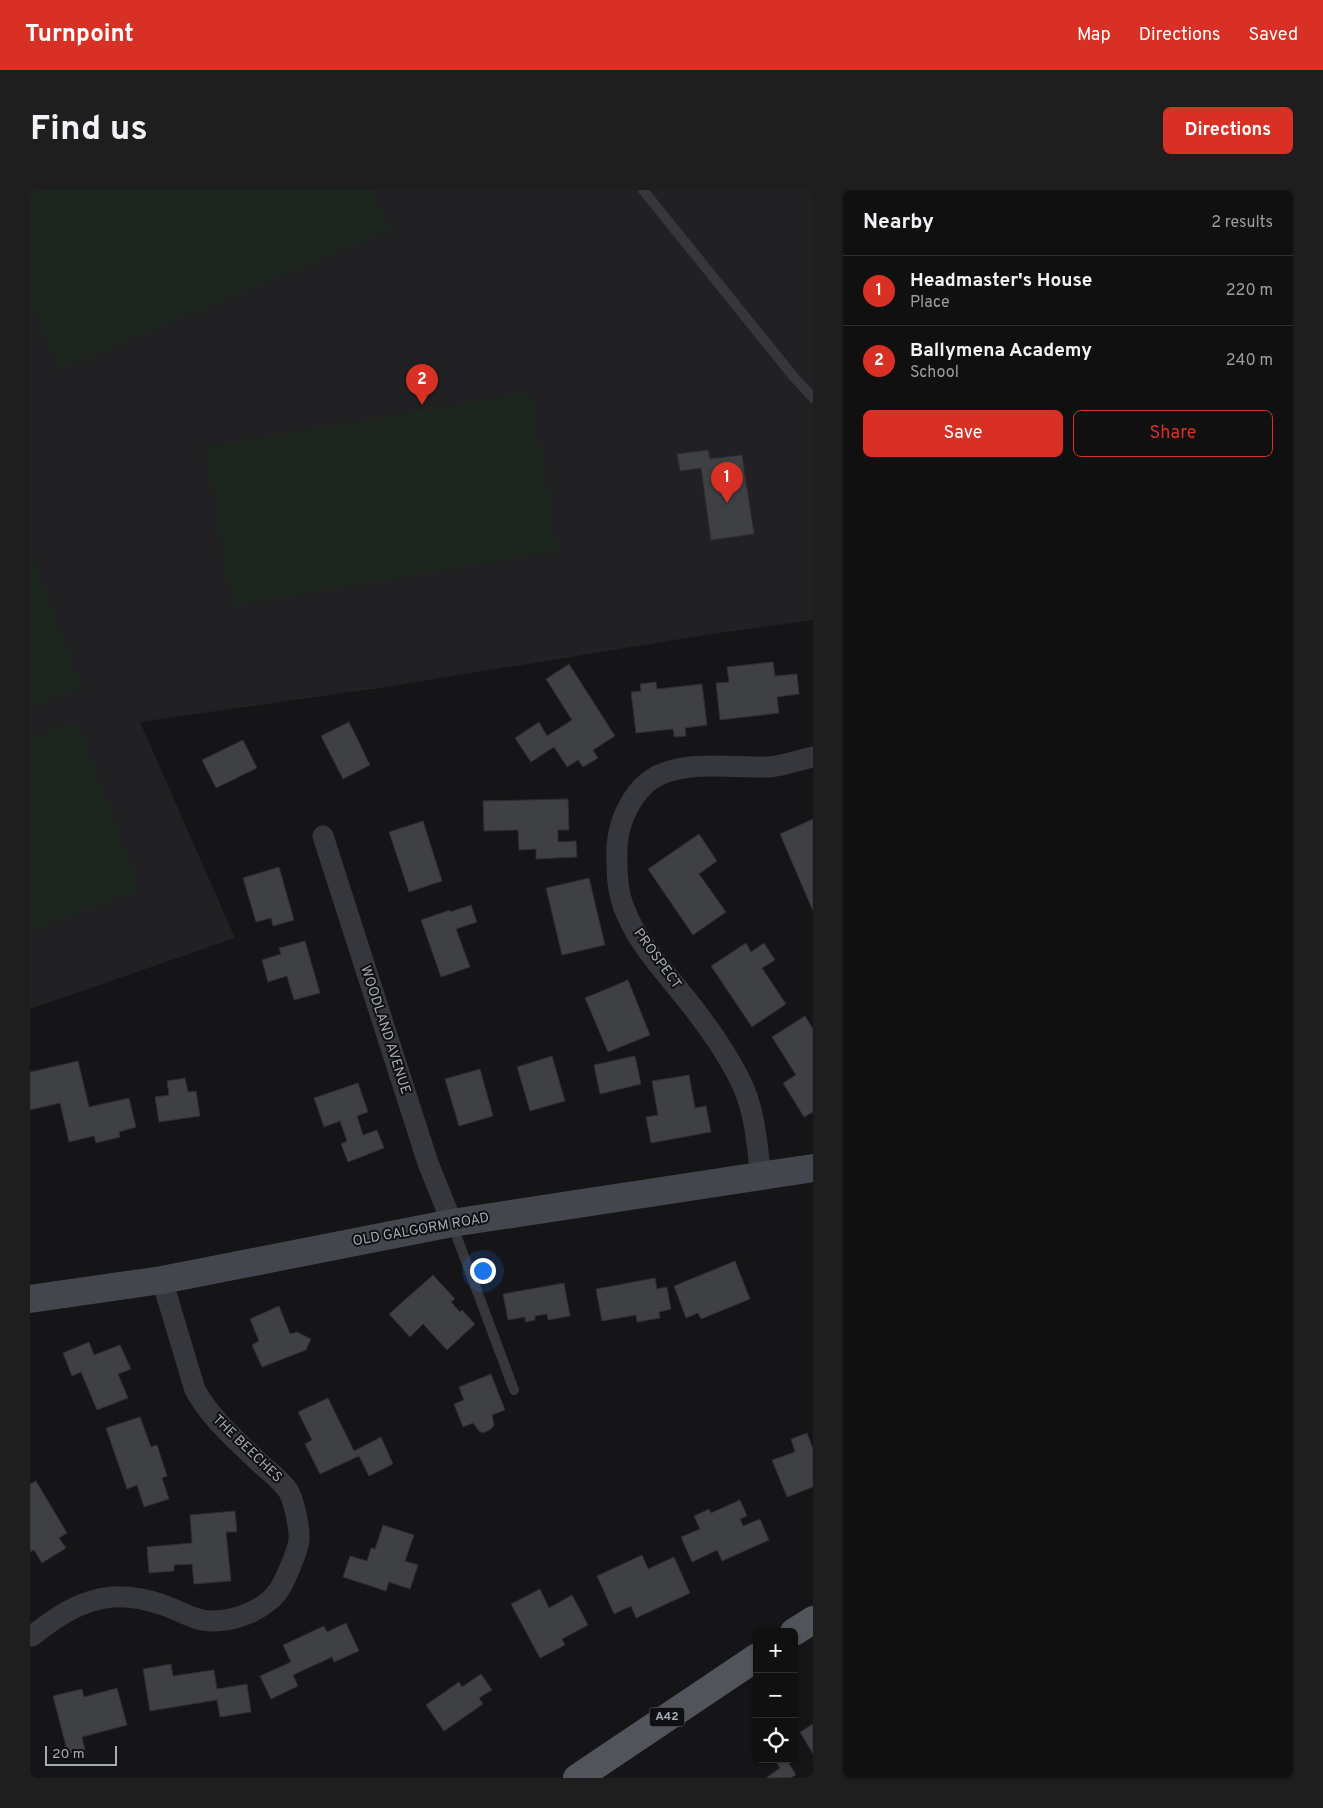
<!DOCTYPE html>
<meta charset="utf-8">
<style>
:root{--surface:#101011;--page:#1e1e1f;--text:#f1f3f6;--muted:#9c9d9f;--line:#303031;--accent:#d93025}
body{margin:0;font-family:Overpass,sans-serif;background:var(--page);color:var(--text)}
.controls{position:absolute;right:15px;bottom:15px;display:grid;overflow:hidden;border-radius:8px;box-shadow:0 1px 4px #0004}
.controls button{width:45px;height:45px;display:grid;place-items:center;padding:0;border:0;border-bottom:1px solid var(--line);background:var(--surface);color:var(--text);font:25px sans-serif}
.scale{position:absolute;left:15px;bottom:12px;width:72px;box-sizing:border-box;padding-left:5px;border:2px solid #a6abb8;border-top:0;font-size:14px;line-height:18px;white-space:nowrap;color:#a6abb8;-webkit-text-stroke:4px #101012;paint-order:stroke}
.you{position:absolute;left:452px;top:1080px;width:18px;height:18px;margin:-12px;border:4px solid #fff;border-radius:50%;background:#1a73e8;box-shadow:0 0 0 8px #1a73e833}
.badge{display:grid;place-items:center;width:32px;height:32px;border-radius:50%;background:var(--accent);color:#fff;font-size:16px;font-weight:700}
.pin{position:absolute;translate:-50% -41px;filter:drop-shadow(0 1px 2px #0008)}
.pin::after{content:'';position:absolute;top:26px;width:18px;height:15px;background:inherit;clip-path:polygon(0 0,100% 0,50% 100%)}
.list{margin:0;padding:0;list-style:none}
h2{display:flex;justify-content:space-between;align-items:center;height:65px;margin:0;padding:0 20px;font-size:21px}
h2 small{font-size:16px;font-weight:400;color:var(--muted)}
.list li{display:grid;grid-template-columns:32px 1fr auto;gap:15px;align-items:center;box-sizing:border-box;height:70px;padding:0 20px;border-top:1px solid var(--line)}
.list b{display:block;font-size:19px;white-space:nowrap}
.list p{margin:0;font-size:16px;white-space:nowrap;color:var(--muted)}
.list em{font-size:16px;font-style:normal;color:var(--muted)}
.actions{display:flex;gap:10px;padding:15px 20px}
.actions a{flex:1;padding:11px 0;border:1px solid var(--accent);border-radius:8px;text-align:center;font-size:18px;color:var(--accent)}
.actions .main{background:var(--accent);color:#fff}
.icon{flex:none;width:28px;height:28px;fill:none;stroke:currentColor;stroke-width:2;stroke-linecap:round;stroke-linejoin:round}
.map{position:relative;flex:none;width:783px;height:1588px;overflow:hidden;border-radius:8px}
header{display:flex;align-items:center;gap:30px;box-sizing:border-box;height:70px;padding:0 25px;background:var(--accent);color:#fff}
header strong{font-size:24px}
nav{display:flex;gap:28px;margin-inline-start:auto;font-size:18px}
.intro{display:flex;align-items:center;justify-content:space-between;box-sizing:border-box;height:120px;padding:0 30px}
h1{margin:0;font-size:35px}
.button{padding:12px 22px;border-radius:8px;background:var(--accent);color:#fff;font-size:18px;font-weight:700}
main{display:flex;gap:30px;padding:0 30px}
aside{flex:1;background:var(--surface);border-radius:8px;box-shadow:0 1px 4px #0004}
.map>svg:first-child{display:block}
.built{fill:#212124}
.green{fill:#1c251e}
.building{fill:#3f4044;stroke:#2f2f33}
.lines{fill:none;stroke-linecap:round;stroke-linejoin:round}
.lane{stroke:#35373c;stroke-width:10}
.street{stroke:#35373c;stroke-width:21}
.secondary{stroke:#43464c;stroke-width:28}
.primary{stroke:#51545b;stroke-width:28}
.labels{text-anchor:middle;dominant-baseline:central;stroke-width:4;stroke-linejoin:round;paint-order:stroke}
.shield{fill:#101012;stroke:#797c86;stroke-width:1}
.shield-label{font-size:12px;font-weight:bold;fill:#a6abb8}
.street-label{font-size:14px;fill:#a6abb8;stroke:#101012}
</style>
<header>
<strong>Turnpoint</strong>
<nav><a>Map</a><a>Directions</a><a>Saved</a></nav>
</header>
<div class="intro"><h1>Find us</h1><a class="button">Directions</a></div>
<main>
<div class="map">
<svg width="783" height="1588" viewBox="0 0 783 1588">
<rect width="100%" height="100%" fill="#151517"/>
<!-- built -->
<path class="built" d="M 0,0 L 783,0 L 783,430 L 675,445 L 350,498 L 110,532 L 205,748 L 0,819 Z"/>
<!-- green -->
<path class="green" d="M 0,0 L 343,0 L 360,40 L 29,180 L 0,110 Z
M 501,202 L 528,361 L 202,416 L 175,257 Z
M 0,360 L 52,498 L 0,517 Z
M 47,531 L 110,700 L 0,740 L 0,548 Z"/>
<!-- building -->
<path class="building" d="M 678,260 L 680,269 L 712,265 L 724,344 L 681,350 L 671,278 L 650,281 L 647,264 Z
M 743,472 L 745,486 L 767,484 L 769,504 L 747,507 L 749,523 L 690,530 L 686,493 L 699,492 L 697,477 Z
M 539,474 L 585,546 L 563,560 L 568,568 L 553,577 L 548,570 L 537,577 L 524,557 L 501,572 L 485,548 L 509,532 L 517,546 L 542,530 L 516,489 Z
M 626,492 L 627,499 L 672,494 L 677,535 L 655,538 L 656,546 L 644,547 L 643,539 L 606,543 L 601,502 L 611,501 L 610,494 Z
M 319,532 L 340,575 L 313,589 L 291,546 Z
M 213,550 L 227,578 L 186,598 L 172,570 Z
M 538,609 L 539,640 L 528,640 L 528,652 L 546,651 L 547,667 L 506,669 L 506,659 L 489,660 L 488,640 L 454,641 L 453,611 Z
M 783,629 L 783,721 L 750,644 Z
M 393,631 L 412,691 L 379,702 L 359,642 Z
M 669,644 L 687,671 L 669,684 L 696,722 L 663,745 L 618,679 Z
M 249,677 L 264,730 L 243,736 L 241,728 L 226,732 L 213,688 Z
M 559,688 L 575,755 L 532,765 L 516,698 Z
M 441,715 L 447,732 L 426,739 L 440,777 L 411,787 L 391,730 L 420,720 L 420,722 Z
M 275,751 L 290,803 L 264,810 L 257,786 L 238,792 L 232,770 L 251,764 L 249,758 Z
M 716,753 L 721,762 L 734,753 L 745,770 L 732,778 L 756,814 L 722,837 L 681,776 Z
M 598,790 L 620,845 L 578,862 L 555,808 Z
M 775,826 L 783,839 L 783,922 L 774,927 L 753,893 L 766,885 L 742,847 Z
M 522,866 L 535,911 L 500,921 L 487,877 Z
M 605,866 L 611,894 L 570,904 L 564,875 Z
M 48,871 L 59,917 L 99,908 L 106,937 L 89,942 L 90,947 L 66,953 L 64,946 L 39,952 L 30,913 L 0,920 L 0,882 Z
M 450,879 L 463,926 L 429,936 L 415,889 Z
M 659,885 L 665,918 L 676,916 L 681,942 L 621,953 L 616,927 L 628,925 L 622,891 Z
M 155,888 L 158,902 L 166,901 L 170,926 L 129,932 L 125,907 L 139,905 L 137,891 Z
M 328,893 L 338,922 L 327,926 L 333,945 L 347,940 L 354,958 L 318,972 L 311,954 L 317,951 L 310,931 L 294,937 L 284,908 Z
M 705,1071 L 720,1109 L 671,1129 L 668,1123 L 656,1128 L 644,1096 Z
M 403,1085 L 425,1109 L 421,1112 L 430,1122 L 432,1120 L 445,1134 L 417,1160 L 393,1134 L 380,1147 L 359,1124 Z
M 625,1088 L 627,1099 L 637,1097 L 641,1119 L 629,1122 L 630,1128 L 607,1132 L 606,1125 L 572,1131 L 566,1099 Z
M 534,1093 L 540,1126 L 518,1130 L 517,1124 L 505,1126 L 505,1130 L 495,1132 L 495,1127 L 478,1130 L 473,1104 Z
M 249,1116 L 260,1144 L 267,1142 L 281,1149 L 276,1160 L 232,1177 L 222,1155 L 229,1151 L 220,1129 Z
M 59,1152 L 64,1165 L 90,1155 L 101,1179 L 88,1184 L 98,1208 L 67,1220 L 51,1182 L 42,1186 L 33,1163 Z
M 461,1184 L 475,1220 L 462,1225 L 464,1235 L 461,1239 L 453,1243 L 449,1241 L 443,1233 L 433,1237 L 424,1214 L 434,1210 L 429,1197 Z
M 298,1208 L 324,1261 L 351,1247 L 363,1274 L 339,1286 L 329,1266 L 290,1284 L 275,1254 L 282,1250 L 268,1222 Z
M 110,1227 L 121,1257 L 127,1255 L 137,1286 L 132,1288 L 139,1309 L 114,1317 L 107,1295 L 97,1299 L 76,1238 Z
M 777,1243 L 783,1259 L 783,1297 L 757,1307 L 742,1270 L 765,1262 L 761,1249 Z
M 6,1291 L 37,1343 L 29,1348 L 36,1358 L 12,1373 L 4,1360 L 0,1362 L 0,1294 Z
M 710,1310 L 717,1326 L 710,1329 L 713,1336 L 730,1329 L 739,1350 L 692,1371 L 687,1360 L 662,1372 L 651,1347 L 670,1339 L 664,1326 L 679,1319 L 681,1323 Z
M 205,1321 L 207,1342 L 196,1342 L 201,1391 L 164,1394 L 162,1374 L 144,1375 L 144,1381 L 119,1383 L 117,1357 L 162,1353 L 160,1325 Z
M 353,1335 L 384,1345 L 375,1371 L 388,1375 L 380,1399 L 359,1392 L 356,1401 L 313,1387 L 320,1366 L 337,1371 L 341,1358 L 345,1359 Z
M 612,1365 L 618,1379 L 644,1367 L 660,1403 L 606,1428 L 601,1416 L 584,1424 L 567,1386 Z
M 510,1399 L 519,1418 L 542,1405 L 558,1435 L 532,1449 L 535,1455 L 510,1468 L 481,1414 Z
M 316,1433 L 329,1461 L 304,1472 L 302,1467 L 263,1485 L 268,1496 L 241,1509 L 230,1486 L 261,1472 L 253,1455 L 294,1436 L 297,1442 Z
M 141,1474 L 143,1486 L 184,1480 L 187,1499 L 217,1494 L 221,1522 L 190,1527 L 187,1510 L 120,1521 L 113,1479 Z
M 451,1484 L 462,1500 L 449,1508 L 453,1514 L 414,1541 L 396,1515 L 429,1492 L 432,1497 Z
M 87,1498 L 97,1535 L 52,1547 L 55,1560 L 38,1564 L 23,1506 L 52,1499 L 54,1507 Z
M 783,1534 L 783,1564 L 770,1542 Z
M 744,1569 L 756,1569 L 766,1585 L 760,1588 L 736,1588 L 750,1578 Z"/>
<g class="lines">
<!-- lane -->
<path class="lane" d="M 613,0 L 763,186 L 783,208
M 422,1034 L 484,1200"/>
<!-- street -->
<path class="street" d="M 293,646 L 398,973 L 422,1033
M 731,987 C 727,954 725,918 709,888 C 696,862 679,838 661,815 C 637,784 606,753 593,715 C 588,702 587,688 587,674 C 586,657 587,642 594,626 C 601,610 610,595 627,586 C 659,570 703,578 739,577 C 753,576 769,570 783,567
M 2,1446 C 26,1427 50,1410 82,1407 C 98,1406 115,1409 130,1414 C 144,1418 158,1427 172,1430 C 194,1434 223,1425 240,1410 C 250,1402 256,1388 261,1375 C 264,1368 268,1358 269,1350 C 270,1338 264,1312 259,1302 C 252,1291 242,1284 232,1275 C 207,1251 182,1230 165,1200 L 132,1090"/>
<!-- secondary -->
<path class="secondary" d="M 0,1109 L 132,1090 L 422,1033 L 783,978"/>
<!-- primary -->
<path class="primary" d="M 764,1442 L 783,1430
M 547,1588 L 727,1467"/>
</g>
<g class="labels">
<!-- shield labels -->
<rect class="shield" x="619.5" y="1517.5" width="35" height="19" rx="4"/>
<g class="shield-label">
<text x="637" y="1527">A42</text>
</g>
<!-- street labels -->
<g class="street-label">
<text transform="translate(627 769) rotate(54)">PROSPECT</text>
<text transform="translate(355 840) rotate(72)">WOODLAND AVENUE</text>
<text transform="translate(391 1040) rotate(-10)">OLD GALGORM ROAD</text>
<text transform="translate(217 1259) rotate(44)">THE BEECHES</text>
</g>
</g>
</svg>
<div class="controls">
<button>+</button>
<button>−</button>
<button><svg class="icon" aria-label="locate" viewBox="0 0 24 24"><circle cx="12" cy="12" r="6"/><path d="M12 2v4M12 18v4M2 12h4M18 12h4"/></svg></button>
</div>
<div class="scale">20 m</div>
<div class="you"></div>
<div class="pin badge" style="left:697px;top:313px">1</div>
<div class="pin badge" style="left:392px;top:215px">2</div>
</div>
<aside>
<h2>Nearby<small>2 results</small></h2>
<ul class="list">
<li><span class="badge">1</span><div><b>Headmaster's House</b><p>Place</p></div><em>220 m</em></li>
<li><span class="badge">2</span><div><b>Ballymena Academy</b><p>School</p></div><em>240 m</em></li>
</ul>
<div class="actions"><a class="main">Save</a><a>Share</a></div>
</aside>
</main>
